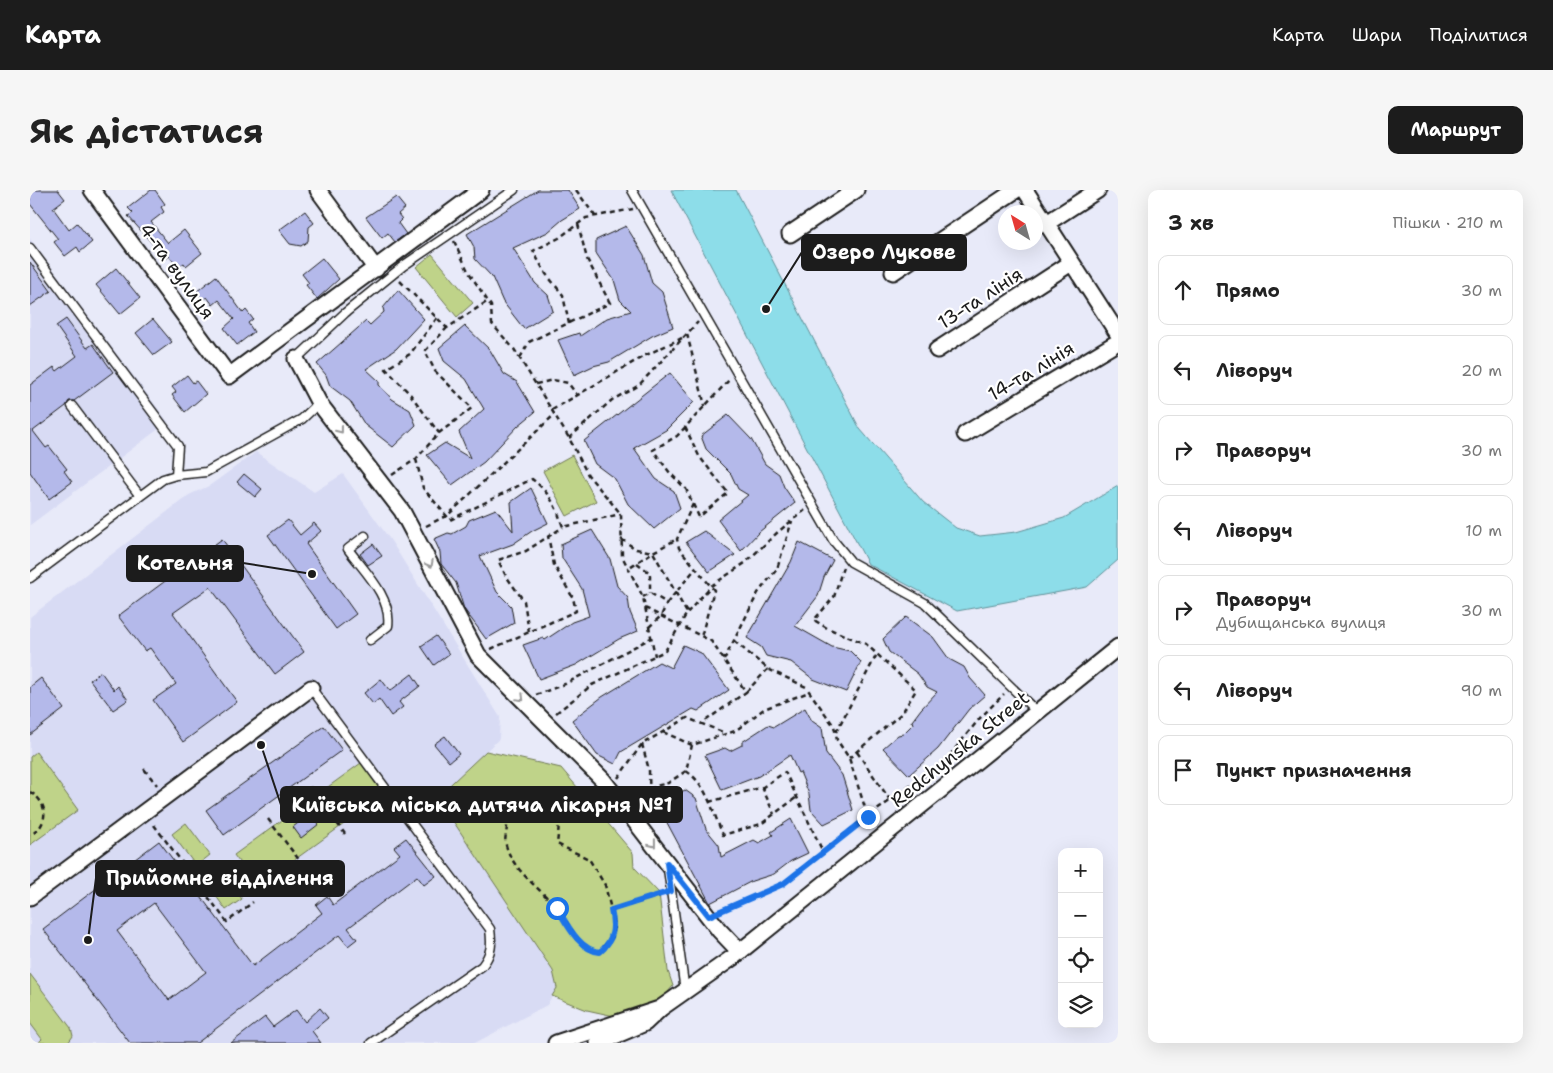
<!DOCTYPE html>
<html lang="uk">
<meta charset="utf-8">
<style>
:root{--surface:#fff;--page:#f6f6f6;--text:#222;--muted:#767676;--line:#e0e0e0;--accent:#1c1c1c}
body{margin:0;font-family:"Shantell Sans",sans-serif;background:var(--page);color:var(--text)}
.controls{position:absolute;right:15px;bottom:15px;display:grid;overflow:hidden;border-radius:10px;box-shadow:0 5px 20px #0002}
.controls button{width:45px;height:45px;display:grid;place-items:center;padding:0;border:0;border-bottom:1px solid var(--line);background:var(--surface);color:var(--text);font:25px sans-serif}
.compass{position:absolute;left:968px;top:15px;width:45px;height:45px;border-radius:50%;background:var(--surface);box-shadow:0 5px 20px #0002;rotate:323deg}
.stop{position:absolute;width:15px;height:15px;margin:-11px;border:4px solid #1a73e8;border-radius:50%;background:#fff}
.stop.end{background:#1a73e8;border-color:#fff;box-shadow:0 1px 5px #0008}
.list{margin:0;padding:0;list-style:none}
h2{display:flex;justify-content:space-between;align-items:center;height:65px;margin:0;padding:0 20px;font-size:21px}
h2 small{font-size:16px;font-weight:400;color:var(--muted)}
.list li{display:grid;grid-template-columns:32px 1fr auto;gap:15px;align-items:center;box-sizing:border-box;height:70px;margin:0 10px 10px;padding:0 10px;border:1px solid var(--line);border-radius:10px}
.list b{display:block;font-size:19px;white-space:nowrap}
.list p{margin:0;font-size:16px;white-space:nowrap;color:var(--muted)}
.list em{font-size:16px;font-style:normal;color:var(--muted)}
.icon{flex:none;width:28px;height:28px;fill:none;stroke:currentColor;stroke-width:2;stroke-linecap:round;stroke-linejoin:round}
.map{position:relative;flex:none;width:1088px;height:853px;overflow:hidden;border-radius:10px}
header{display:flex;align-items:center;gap:30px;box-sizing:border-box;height:70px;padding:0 25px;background:var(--accent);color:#fff}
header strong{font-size:24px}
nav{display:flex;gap:28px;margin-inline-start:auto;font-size:18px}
.intro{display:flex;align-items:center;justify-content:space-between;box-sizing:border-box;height:120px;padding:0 30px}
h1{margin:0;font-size:35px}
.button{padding:12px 22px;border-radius:10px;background:var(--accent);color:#fff;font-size:18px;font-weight:700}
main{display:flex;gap:30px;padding:0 30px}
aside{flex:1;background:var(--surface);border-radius:10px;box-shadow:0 5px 20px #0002}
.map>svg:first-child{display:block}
.built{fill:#d8dbf4}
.green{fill:#bfd389;stroke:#6e7852}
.water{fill:#8ddde9;stroke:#609097}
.building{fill:#b4b9ea;stroke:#1c1c1c;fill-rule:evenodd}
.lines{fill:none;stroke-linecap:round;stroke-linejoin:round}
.lane-casing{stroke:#1c1c1c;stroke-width:11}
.street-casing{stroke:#1c1c1c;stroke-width:19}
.path{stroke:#1c1c1c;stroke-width:2.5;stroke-dasharray:5 4;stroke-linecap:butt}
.lane{stroke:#fff;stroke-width:8}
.street{stroke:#fff;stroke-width:15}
.oneway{stroke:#999}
.route{stroke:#1a73e8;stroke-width:6}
.labels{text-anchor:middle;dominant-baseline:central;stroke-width:4.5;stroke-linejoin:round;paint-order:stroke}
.street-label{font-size:19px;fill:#1c1c1c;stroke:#fff}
.leader{fill:none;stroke:#1c1c1c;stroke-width:2}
.callout-dot{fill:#1c1c1c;stroke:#fff;stroke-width:2}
.callout{fill:#1c1c1c;stroke:#1c1c1c;stroke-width:2}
.callout-label{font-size:20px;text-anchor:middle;font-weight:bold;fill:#fff}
</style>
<header>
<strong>Карта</strong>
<nav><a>Карта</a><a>Шари</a><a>Поділитися</a></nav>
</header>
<div class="intro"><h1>Як дістатися</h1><a class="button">Маршрут</a></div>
<main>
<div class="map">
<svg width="1088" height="853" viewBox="0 0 1088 853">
<rect width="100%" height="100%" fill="#e8eaf9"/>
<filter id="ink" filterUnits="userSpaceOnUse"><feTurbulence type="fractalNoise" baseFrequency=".02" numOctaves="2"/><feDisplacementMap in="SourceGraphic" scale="10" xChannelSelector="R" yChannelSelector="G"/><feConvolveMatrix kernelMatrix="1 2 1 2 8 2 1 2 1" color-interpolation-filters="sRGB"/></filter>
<g filter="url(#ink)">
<!-- built -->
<path class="built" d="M 0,49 L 138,232 L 0,335 Z
M 226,262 L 284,302 L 313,284 L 361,351 L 470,527 L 469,549 L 408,607 L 523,781 L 527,798 L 517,815 L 445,853 L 0,853 L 0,427 L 159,305 L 179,296 Z"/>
<!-- green -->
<path class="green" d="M 402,64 L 443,113 L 427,127 L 386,77 Z
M 542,265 L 566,311 L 537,326 L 513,281 Z
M 456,561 L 531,578 L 603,663 L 604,677 L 629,703 L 638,781 L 643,796 L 632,809 L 584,826 L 557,820 L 522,806 L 527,798 L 523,781 L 407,607 Z
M 6,562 L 48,620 L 0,655 L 0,567 Z
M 331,573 L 354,605 L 227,697 L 204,665 Z
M 156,633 L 180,665 L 166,676 L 142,644 Z
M 189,677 L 212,709 L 196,720 L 173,688 Z
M 0,784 L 41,838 L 43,846 L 38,853 L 8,853 L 12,849 L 0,833 Z"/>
<!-- water -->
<path class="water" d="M 641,0 L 706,0 L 830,239 L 893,312 L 926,338 L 950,346 L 986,342 L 1034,328 L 1088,296 L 1088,370 L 1057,397 L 927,421 L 838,374 Z"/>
<!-- building -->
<path class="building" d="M 0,0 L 28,0 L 35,9 L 23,18 L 39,40 L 47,33 L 62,52 L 50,62 L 47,57 L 35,66 L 24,52 L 28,49 L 0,14 Z
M 121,0 L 125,0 L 135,14 L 131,17 L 134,22 L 121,32 L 138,53 L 154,40 L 172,63 L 156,76 L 154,73 L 148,77 L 139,66 L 136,69 L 98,26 L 103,23 L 98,18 Z
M 508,0 L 538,0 L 550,19 L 532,30 L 518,42 L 483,58 L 505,93 L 518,105 L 523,121 L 494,139 L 473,112 L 462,87 L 445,69 L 444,57 L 437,44 Z
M 366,7 L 375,18 L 368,24 L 372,29 L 368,33 L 376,44 L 365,52 L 358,43 L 352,48 L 336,27 Z
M 275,21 L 284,33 L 279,37 L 278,51 L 271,56 L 260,54 L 249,40 Z
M 596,36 L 614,65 L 622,93 L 632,102 L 643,137 L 622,146 L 579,172 L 563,176 L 544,185 L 528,150 L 549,143 L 550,146 L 577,128 L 601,121 L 590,110 L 584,90 L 566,63 L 566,50 Z
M 292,68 L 309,89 L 287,109 L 276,95 L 279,93 L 272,84 Z
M 0,72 L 21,101 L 0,116 Z
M 86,78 L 110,108 L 90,124 L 66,95 Z
M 186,86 L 213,123 L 216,120 L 223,129 L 218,133 L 224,142 L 207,155 L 194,138 L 204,129 L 189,110 L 183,115 L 177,107 L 172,110 L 166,102 Z
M 368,100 L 394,129 L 366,159 L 336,179 L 349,191 L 349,195 L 362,209 L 380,220 L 386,235 L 363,257 L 335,235 L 320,211 L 300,196 L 296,185 L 287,174 L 336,131 L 340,135 L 354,122 L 353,118 Z
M 36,129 L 57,158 L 63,154 L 83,182 L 44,211 L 39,211 L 36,216 L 3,241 L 16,258 L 19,256 L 37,279 L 34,281 L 42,292 L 19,309 L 0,282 L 0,195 L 24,177 L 27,181 L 47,166 L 26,136 Z
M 123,129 L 142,152 L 124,165 L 106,143 Z
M 435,136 L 460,160 L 474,184 L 487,192 L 505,222 L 488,236 L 454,272 L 422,295 L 397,265 L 415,253 L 440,268 L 429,242 L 454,219 L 436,189 L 414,171 L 409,158 Z
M 640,183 L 664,212 L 636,240 L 604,258 L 626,289 L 644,301 L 650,318 L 624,339 L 598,314 L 585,289 L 565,274 L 554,251 Z
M 157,185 L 163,193 L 166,191 L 176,204 L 155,222 L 142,205 L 146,202 L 142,197 Z
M 698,225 L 721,249 L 735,274 L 749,284 L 754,297 L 765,313 L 729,342 L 711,361 L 688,330 L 718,305 L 708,299 L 701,284 L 676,259 L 671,246 Z
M 214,284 L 232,299 L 225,307 L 207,292 Z
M 501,298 L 518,333 L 502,341 L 483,354 L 450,366 L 467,402 L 481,416 L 484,433 L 456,449 L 434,419 L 426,393 L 411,374 L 410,362 L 404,349 L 418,343 L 422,344 L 436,336 L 439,330 L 466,319 L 483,341 L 481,312 Z
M 258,330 L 270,345 L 284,333 L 291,341 L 276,354 L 326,424 L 306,439 L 238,345 Z
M 562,340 L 580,369 L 587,396 L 598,408 L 600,422 L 608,441 L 589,449 L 546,475 L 509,489 L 493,455 L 513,448 L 515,450 L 542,432 L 559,426 L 552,399 L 532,368 L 531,354 Z
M 674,341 L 705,365 L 679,382 L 656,352 Z
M 192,349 L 274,462 L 245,484 L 180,397 L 143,423 L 207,512 L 153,552 L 123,510 L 146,494 L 120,458 L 115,461 L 88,426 Z
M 769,352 L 803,370 L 794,387 L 788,406 L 765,436 L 802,457 L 820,461 L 831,472 L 816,502 L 783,489 L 761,472 L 736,466 L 731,457 L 717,448 L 761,372 Z
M 343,354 L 352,366 L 338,375 L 330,364 Z
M 876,427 L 903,447 L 919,469 L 934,477 L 940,488 L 955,505 L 939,519 L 908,559 L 879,585 L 853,558 L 868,545 L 873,544 L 883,534 L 882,531 L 891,519 L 907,502 L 897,497 L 888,484 L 859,462 L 853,449 Z
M 406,446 L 419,464 L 404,475 L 391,456 Z
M 653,455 L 671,463 L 699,500 L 668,521 L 663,519 L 591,562 L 585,574 L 567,565 L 542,530 L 572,507 L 629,472 L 641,478 Z
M 71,482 L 84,500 L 88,496 L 98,510 L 83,520 L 60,490 Z
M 382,484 L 390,496 L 369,512 L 373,517 L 361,526 L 349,509 L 343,514 L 334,503 L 351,489 L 360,501 Z
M 11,488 L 34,519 L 0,545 L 0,497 Z
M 775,518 L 782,531 L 792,538 L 796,564 L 812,585 L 823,620 L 794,634 L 781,620 L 779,604 L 770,582 L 768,583 L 760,565 L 729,586 L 692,600 L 675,565 L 695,558 L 700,561 L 712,555 L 712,552 L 738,535 L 744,537 Z
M 294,536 L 312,560 L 194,645 L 176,620 Z
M 415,546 L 429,564 L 419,572 L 404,554 Z
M 655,600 L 666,608 L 676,639 L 689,655 L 691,667 L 724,650 L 729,653 L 743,645 L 741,642 L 761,629 L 778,663 L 761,671 L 744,684 L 722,691 L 680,713 L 627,614 Z
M 281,623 L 289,634 L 271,648 L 263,637 Z
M 376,648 L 406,686 L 394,695 L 387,686 L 318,738 L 327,749 L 318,756 L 309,745 L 167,853 L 100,853 L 13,739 L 129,651 L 223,776 L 292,723 L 286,715 L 297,706 L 303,715 L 370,664 L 364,657 ZM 124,713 L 176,782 L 139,810 L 87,741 Z
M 290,818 L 298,828 L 282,841 L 291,853 L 201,853 L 235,827 L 243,837 L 266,820 L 275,832 Z"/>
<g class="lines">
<!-- lane casing -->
<g class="lane-casing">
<path id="lane" d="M 602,0 L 803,350 L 821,372 L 895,413 L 1007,522
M 0,58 L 148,256 L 146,285
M 266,169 L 315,123 L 373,76 L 484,0
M 42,216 L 110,306
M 335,346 L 318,359 C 334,381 362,407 358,436 L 340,450
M 0,388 L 133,289 L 146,285 L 176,282 L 272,229 L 289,213
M 281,498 L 460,739 C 462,754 462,763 452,776 L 341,853
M 638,679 L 655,801"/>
</g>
<!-- street casing -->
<g class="street-casing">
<path id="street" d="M 62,0 L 199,186 L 451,0
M 288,0 L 346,79
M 995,0 L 1088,144
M 1017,33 L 1068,0
M 760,44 L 826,0
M 863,82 L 986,0
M 907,160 L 1041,73
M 266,169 L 289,213 L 372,321 L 448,465 L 573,590 L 689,740 L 710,762
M 935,244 L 1088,152
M 0,707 L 281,498
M 526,853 L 629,819
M 568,853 L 615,833 L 631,818 L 702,768 L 1088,457"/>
</g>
<!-- path -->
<path class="path" d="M 546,0 L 565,26
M 424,51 L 438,81 L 461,116 L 462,134 L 484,159 L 539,248 L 558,285 L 591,324 L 592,366 L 613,407 L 625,466
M 370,91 L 417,138 L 458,111
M 407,128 L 380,164 L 356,179 L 380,204 L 409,243
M 539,134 L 533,105 L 516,84 L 503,61 L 529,48 L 556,28 L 603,19
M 657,144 L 675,216
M 490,168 L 499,152 L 580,113 L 557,69 L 548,34
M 506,194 L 523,190 L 538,193 L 547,205
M 522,220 L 614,166 L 652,148
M 655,237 L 669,266 L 698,303 L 669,327 L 656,299 L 640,283 L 623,260 L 647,246 L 700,189
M 539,248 L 582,210 L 608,196 L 668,132
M 386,269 L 393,298 L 420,330 L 502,289 C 520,303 526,316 533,337 L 591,324
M 362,285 L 386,269 L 409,243 L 442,218 L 405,181 L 395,161 L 417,138
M 663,314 L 647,349 L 649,358 L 684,400 L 671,447
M 396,336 L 418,325 L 524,225
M 591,349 L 606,359 L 623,362 L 647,349
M 607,373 L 620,383 L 620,403
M 813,377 L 804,407 L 784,430 L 797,438 L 836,454 L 886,500 L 872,523 L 819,568
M 613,407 L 620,403 L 637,413 L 666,378
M 615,418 L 681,451 L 716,502 L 671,534
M 657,423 L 681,396 L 715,373 L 749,341 L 775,320
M 619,437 L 631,426 L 637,413
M 499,442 L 494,411 L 476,386 L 468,370 L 496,361 L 533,337
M 704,451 L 738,479 L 776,497 L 804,536 L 807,550 L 819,568 L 838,627
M 461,459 L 546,421 L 543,408 L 524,375 L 518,346
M 694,470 L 728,403 L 747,379 L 762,331
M 716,502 L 738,479
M 506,505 L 535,494 L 621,448
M 526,523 L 562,495 L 635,461 L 657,423 L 623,362 L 598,378
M 633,542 L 662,555
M 806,542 L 847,464
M 612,554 L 619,580 L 620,627
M 827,562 L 860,610
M 114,579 L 127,595
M 656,581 C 677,594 683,623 693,645 L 731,634 L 767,607
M 588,588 L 612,554 L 657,528 L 695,543
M 280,597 L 315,644
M 732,597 L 744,624
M 0,602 C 19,612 19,636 0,645
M 505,603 C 532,615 530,628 527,654 L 559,669 L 575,695 L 584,732 L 583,746 L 570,762 C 547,760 539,732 526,717 C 510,698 482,680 476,655 C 474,649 477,641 477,636 C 480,615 488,611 505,603 Z
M 605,610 L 626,596 L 638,593 L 656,581 L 662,555 L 705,541 L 734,519 L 779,502
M 679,612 L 733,597 L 755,582 L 793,662
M 238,629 L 273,675
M 124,635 L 197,732 L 223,712
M 207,688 L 231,671
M 581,720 L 633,704
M 690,721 L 753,694 L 832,631 L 916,570 L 950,528 L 974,504"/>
<!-- lane -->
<use href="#lane" class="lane"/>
<!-- street -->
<use href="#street" class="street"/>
</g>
<!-- one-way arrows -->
<defs><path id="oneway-chevron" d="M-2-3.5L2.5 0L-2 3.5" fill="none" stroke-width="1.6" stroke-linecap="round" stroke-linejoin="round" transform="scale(1.25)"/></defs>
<g class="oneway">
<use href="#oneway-chevron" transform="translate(310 240) rotate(52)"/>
<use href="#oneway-chevron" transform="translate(400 374) rotate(62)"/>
<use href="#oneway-chevron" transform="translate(491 508) rotate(45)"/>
<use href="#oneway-chevron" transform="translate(623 654) rotate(52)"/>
</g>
</g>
<g class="lines" filter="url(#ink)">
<!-- route -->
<path class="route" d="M 527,718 C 537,734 549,760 570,762 C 584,750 585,737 581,720 L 641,701 L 637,673 L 679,726 L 753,694 L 838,627"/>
</g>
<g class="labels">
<!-- street labels -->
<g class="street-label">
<text transform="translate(147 81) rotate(54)">4-та вулиця</text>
<text transform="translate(950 108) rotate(-33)">13-та лінія</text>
<text transform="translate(1001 181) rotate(-31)">14-та лінія</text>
<text transform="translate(930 559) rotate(-39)">Redchynska Street</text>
</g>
</g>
<!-- callouts -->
<path class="leader" d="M736 119L772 62M282 384L213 373M231 555L251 615M58 750L66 688"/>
<g class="callout-dot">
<circle cx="736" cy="119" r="5"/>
<circle cx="282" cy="384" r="5"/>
<circle cx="231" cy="555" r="5"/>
<circle cx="58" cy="750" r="5"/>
</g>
<g class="callout">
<rect x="772" y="45" width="164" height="35" rx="5"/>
<rect x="97" y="356" width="116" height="35" rx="5"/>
<rect x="251" y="597" width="401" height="35" rx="5"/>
<rect x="66" y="671" width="248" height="35" rx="5"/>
</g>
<g class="callout-label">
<text x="854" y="69">Озеро Лукове</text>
<text x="155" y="380">Котельня</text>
<text x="452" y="622">Київська міська дитяча лікарня №1</text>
<text x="190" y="695">Прийомне відділення</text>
</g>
</svg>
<div class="controls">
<button>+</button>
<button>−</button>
<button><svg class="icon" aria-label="locate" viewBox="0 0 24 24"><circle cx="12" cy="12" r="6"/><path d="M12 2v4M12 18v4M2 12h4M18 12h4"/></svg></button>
<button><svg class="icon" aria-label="layers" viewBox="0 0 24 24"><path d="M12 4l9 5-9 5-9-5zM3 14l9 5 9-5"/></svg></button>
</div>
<svg class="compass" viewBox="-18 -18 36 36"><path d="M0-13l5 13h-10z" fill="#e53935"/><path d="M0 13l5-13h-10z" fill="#767676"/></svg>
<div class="stop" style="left:527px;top:718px"></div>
<div class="stop end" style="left:838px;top:627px"></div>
</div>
<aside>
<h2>3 хв<small>Пішки · 210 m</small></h2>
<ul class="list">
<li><svg class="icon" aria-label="ahead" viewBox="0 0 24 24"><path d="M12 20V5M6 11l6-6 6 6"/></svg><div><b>Прямо</b></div><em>30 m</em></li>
<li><svg class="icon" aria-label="left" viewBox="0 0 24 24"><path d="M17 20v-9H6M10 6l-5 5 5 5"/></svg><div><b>Ліворуч</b></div><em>20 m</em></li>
<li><svg class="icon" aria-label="right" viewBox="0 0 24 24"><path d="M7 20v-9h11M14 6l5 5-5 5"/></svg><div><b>Праворуч</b></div><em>30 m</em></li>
<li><svg class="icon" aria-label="left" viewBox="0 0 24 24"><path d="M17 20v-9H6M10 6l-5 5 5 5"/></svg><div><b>Ліворуч</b></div><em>10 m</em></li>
<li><svg class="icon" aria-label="right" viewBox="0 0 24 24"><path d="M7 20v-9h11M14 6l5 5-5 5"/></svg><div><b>Праворуч</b><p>Дубищанська вулиця</p></div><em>30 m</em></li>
<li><svg class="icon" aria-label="left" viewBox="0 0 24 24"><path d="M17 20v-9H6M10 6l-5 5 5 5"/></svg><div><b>Ліворуч</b></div><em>90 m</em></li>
<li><svg class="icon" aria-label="arrive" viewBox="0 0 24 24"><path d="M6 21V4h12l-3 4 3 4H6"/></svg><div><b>Пункт призначення</b></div></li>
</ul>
</aside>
</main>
